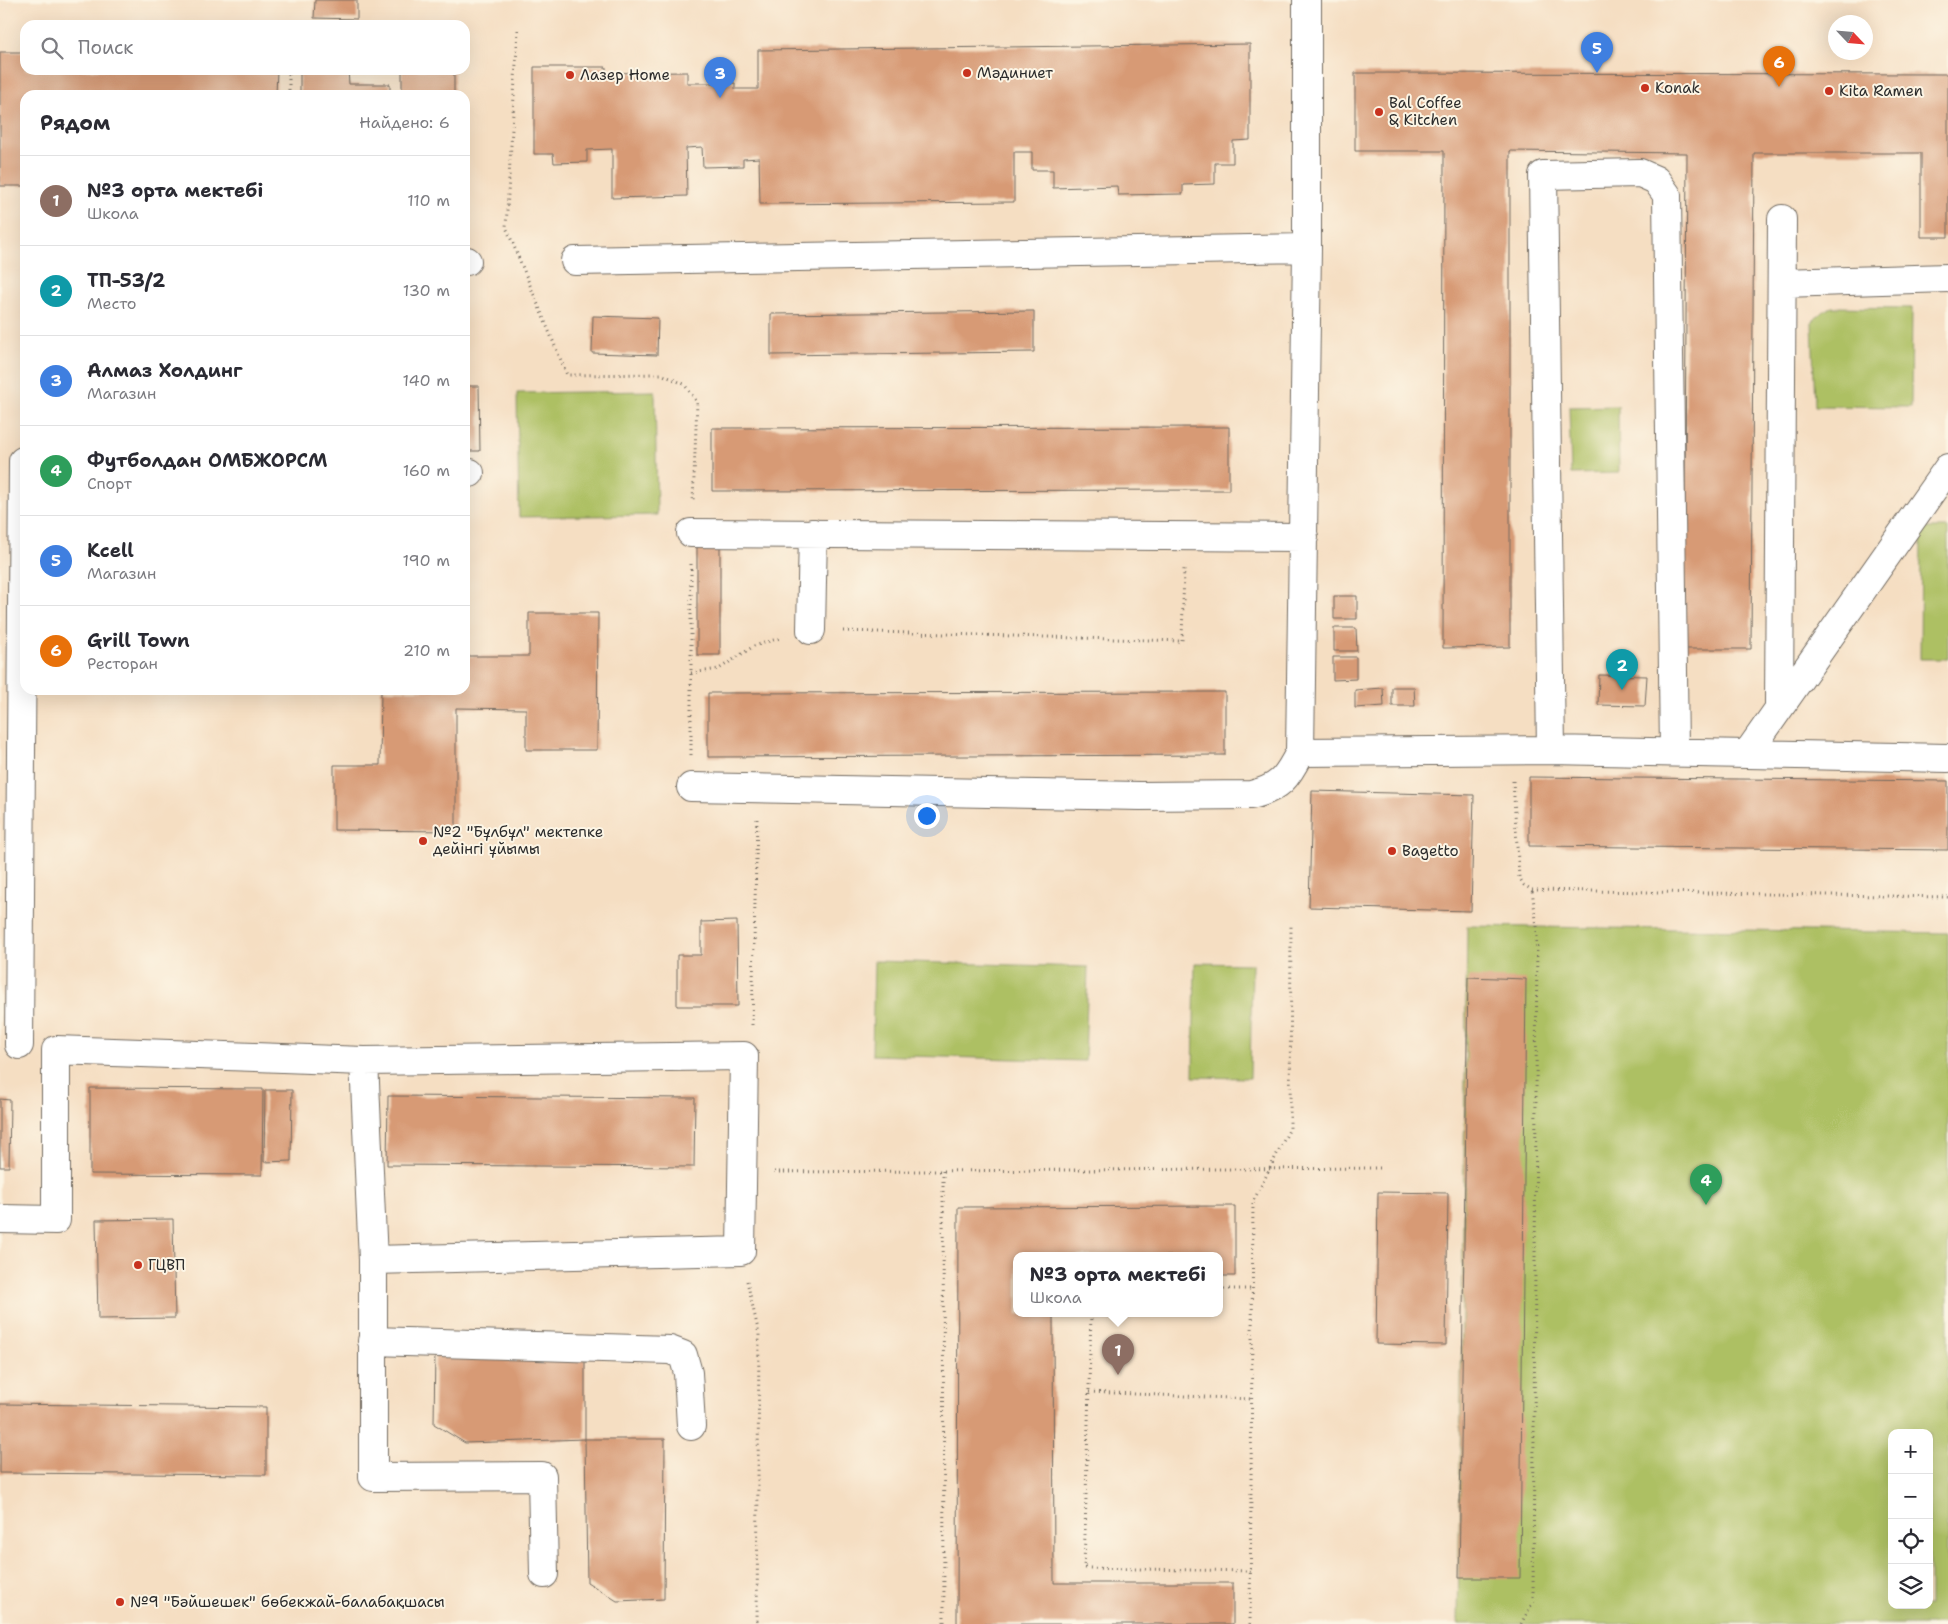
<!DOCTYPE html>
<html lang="ru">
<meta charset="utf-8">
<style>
:root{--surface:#fff;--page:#f7f7f7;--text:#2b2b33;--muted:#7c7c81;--line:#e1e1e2;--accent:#b45309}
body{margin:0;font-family:"Shantell Sans",sans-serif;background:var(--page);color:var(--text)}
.controls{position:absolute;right:15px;bottom:15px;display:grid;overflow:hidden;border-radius:10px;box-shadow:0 5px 20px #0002}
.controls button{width:45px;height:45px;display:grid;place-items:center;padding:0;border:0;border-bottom:1px solid var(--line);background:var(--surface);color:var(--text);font:25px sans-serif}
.compass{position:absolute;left:1828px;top:15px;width:45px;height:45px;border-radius:50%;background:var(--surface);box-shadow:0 5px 20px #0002;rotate:116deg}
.you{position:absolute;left:926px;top:815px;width:18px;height:18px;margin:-12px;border:4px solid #fff;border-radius:50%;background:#1a73e8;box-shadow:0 0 0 8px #1a73e833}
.badge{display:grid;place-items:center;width:32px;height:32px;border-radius:50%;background:var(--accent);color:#fff;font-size:16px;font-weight:700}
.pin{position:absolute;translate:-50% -41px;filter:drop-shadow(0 1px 2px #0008)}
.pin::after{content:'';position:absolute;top:26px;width:18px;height:15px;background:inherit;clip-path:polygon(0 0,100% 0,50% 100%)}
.popup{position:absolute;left:1013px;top:1252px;width:210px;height:65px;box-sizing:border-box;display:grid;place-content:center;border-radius:10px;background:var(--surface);filter:drop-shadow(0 1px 4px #0005);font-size:16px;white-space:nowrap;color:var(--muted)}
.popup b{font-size:19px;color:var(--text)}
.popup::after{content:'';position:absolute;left:50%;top:100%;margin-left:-10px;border:10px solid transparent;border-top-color:var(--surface)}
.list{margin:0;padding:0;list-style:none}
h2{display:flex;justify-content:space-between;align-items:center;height:65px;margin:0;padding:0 20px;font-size:21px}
h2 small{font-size:16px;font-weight:400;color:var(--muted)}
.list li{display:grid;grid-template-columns:32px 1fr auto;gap:15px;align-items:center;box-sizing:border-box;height:90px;padding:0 20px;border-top:1px solid var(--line)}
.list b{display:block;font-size:19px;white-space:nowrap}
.list p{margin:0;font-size:16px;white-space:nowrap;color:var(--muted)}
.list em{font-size:16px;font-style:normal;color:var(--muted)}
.icon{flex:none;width:28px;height:28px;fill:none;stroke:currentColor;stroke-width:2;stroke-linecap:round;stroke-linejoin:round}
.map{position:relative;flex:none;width:1948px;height:1624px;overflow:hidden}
.search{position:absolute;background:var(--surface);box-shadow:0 5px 20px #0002;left:20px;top:20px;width:450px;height:55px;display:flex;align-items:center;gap:12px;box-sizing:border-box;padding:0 18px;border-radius:15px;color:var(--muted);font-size:19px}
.panel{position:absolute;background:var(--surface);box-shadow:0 5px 20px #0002;left:20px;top:90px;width:450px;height:605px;border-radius:15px}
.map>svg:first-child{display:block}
.green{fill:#adc064;stroke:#6c7648;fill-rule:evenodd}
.building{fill:#d79a75}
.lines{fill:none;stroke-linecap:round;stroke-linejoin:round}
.minor-casing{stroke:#726a60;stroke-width:30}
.path{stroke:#726a60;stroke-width:3;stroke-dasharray:1 4;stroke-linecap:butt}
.minor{stroke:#fff;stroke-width:28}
.poi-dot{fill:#c8321e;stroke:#fcf5e5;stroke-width:2}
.labels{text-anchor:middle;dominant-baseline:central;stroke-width:4;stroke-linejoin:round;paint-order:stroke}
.poi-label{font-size:15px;fill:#2b2b2b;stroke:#fcf5e5;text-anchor:start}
</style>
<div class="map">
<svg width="1948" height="1624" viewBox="0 0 1948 1624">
<rect width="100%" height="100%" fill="#fcf5e5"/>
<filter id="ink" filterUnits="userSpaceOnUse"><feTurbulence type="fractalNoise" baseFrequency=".02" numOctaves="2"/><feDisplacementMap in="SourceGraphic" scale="10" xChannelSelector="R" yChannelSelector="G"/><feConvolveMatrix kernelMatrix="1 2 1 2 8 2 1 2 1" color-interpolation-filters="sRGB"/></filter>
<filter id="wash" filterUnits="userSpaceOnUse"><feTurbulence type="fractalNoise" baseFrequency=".0096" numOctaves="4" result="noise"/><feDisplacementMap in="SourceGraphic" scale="20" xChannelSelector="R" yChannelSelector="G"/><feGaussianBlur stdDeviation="1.12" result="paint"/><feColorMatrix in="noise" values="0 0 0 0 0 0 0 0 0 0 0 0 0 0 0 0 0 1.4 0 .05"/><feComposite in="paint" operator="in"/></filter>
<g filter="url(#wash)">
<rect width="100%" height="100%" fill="#f5dec2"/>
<!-- green -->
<path class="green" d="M 1832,307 L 1912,308 L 1911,407 L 1815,406 L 1812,322 L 1822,312 Z
M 655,391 L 657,515 L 519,517 L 517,393 Z
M 1618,406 L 1619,473 L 1571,474 L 1569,407 Z
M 1921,528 L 1948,528 L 1948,659 L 1920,659 Z
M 1467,926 L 1948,933 L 1948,1624 L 1458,1624 ZM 1892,1433 L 1929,1433 L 1929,1605 L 1892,1605 Z
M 874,961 L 1088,967 L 1085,1061 L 872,1055 Z
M 1195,963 L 1252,964 L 1250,1078 L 1193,1077 Z"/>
<g id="blocks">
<!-- building -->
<path class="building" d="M 315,0 L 357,0 L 357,19 L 314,18 Z
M 1250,44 L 1250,140 L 1233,141 L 1233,163 L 1215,163 L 1215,184 L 1183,185 L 1183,194 L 1118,195 L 1117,186 L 1053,188 L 1053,170 L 1032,170 L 1032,152 L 1014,152 L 1014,202 L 760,204 L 759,158 L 743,159 L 743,166 L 703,167 L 702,147 L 686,148 L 687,196 L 612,198 L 612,149 L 587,150 L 587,162 L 554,163 L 553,154 L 534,154 L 534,67 L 606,67 L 606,73 L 687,72 L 687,83 L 735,83 L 735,89 L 758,89 L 758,50 Z
M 0,52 L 25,52 L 25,70 L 277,70 L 276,95 L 25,95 L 25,186 L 0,186 Z
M 300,70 L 348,70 L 349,84 L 390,84 L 390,95 L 300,95 Z
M 402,70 L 454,70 L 454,95 L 402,95 Z
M 1355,73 L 1948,74 L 1948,237 L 1921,237 L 1921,153 L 1754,153 L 1751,649 L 1684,649 L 1687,153 L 1510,151 L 1510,647 L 1443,648 L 1444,151 L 1355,151 Z
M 1034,311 L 1034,352 L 771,355 L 771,314 Z
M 593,316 L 658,318 L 657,355 L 592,353 Z
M 465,386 L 479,386 L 480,451 L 465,451 Z
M 1229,427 L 1229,490 L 712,491 L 712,428 Z
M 697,545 L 720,545 L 720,655 L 697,655 Z
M 1334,596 L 1357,596 L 1357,619 L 1334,619 Z
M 529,613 L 598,613 L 597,750 L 526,750 L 526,709 L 456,708 L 456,831 L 334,830 L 334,765 L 380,765 L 381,690 L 465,690 L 465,656 L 529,656 Z
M 1334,628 L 1356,628 L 1357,651 L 1334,651 Z
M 1333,657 L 1356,657 L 1356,679 L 1333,680 Z
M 1599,675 L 1647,676 L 1645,706 L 1598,705 Z
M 1392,687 L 1414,687 L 1415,706 L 1392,706 Z
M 1383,688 L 1384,706 L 1355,708 L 1355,690 Z
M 1225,692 L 1225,755 L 708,757 L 708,693 Z
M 1529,777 L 1948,781 L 1948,850 L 1529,846 Z
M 1312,791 L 1474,795 L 1471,911 L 1309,907 Z
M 737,921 L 738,1006 L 677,1006 L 677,955 L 701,955 L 701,922 Z
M 1468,977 L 1526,979 L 1520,1578 L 1459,1578 Z
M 90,1088 L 263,1089 L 262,1175 L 90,1174 Z
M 265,1090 L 292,1090 L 291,1161 L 264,1162 Z
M 388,1096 L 695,1098 L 694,1167 L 387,1165 Z
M 0,1099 L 10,1100 L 9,1167 L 0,1167 Z
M 1378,1192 L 1448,1193 L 1446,1345 L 1376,1344 Z
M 1235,1206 L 1235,1276 L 1219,1276 L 1219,1256 L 1017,1256 L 1017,1314 L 1053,1314 L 1054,1583 L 1233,1583 L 1233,1624 L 957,1624 L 958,1207 Z
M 173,1219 L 175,1318 L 98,1319 L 96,1220 Z
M 435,1351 L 585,1352 L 585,1439 L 665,1439 L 664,1599 L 617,1601 L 587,1582 L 585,1439 L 465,1443 L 434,1424 Z
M 0,1404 L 266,1407 L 266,1475 L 0,1473 Z"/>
</g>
</g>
<g filter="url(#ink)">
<use href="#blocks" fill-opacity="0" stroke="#726a60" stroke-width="1"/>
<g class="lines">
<!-- minor casing -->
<g class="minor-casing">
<path id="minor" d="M 1307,0 L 1307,248 L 1300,752 L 1551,750 L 1747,754 L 1948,468
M 465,261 L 467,261
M 575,261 L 1307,248
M 1782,283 L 1948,278
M 465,473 L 470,473
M 691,533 L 1304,537
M 811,630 L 813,533
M 1779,707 L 1782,219
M 1551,750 L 1543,175 L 1640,173 L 1656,180 L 1667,195 L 1674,752
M 1747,754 L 1948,758
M 691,787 L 1140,796 L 1251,795 C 1280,788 1287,778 1300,752
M 19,1045 L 23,461
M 0,1219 L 56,1220 L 56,1050 L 364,1061 L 744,1056 L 741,1251 L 373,1260 L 364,1061
M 373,1260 L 373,1477 L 542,1476 L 544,1574
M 372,1341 L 670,1350 L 683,1355 L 688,1373 L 691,1426"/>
</g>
<!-- path -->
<path class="path" d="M 518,30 L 506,227 L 567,375 L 661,374 L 684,384 L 697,402 L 693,502
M 289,95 L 289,70
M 843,631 L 1182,641 L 1184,569
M 691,673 L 719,669 L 754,646 L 780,638
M 691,755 L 691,564
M 1513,781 L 1519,877 L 1524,885 L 1532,890 L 1948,897
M 752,1025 L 757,819
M 943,1171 L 944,1624
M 774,1172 L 1383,1168
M 747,1281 L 759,1334 L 757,1624
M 1219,1289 L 1252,1289
M 1091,1314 L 1084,1568 L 1251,1571
M 1089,1392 L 1252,1399
M 1250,1624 L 1253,1202 L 1290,1128 L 1291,923
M 1521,1624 L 1533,1602 L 1537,927 L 1532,890"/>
<!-- minor -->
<use href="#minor" class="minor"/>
</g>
</g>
<!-- markers -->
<g class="poi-dot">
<circle cx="967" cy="73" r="5"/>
<circle cx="570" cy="75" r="5"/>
<circle cx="1645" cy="88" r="5"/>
<circle cx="1829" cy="91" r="5"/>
<circle cx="1379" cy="112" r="5"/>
<circle cx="423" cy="841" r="5"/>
<circle cx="1392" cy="851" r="5"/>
<circle cx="138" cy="1265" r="5"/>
<circle cx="120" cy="1602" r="5"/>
</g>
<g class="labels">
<!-- poi labels -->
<g class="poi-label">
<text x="977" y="73">Мәдиниет</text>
<text x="580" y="75">Лазер Home</text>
<text x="1655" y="88">Konak</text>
<text x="1839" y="91">Kita Ramen</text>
<text x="1389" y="103">Bal Coffee<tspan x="1389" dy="17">&amp; Kitchen</tspan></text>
<text x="433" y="832">№2 "Бұлбұл" мектепке<tspan x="433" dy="17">дейінгі ұйымы</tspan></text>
<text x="1402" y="851">Bagetto</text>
<text x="148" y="1265">ГЦВП</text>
<text x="130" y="1602">№9 "Бәйшешек" бөбекжай-балабақшасы</text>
</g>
</g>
</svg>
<div class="controls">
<button>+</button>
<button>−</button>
<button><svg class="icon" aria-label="locate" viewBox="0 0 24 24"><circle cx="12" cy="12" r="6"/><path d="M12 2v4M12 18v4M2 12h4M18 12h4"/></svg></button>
<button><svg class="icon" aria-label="layers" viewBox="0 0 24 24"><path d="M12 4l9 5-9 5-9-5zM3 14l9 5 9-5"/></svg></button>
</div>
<svg class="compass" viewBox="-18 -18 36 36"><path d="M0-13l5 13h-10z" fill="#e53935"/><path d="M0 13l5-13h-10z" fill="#7c7c81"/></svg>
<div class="you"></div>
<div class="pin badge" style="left:1118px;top:1375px;background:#8d6e63">1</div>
<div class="popup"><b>№3 орта мектебі</b>Школа</div>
<div class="pin badge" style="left:1622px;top:690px;background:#0f9aa8">2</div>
<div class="pin badge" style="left:720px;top:98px;background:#3f7fe0">3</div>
<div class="pin badge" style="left:1706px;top:1205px;background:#2e9e5b">4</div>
<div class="pin badge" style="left:1597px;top:73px;background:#3f7fe0">5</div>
<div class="pin badge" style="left:1779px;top:87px;background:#e8710a">6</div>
<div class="search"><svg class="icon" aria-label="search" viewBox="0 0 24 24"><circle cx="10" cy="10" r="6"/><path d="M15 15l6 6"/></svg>Поиск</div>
<section class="panel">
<h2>Рядом<small>Найдено: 6</small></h2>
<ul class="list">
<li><span class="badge" style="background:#8d6e63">1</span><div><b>№3 орта мектебі</b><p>Школа</p></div><em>110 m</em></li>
<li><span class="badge" style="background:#0f9aa8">2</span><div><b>ТП-53/2</b><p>Место</p></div><em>130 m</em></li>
<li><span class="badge" style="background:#3f7fe0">3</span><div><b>Алмаз Холдинг</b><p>Магазин</p></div><em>140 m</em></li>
<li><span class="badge" style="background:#2e9e5b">4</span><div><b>Футболдан ОМБЖОРСМ</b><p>Спорт</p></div><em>160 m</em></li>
<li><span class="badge" style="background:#3f7fe0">5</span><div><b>Kcell</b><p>Магазин</p></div><em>190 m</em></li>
<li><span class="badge" style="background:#e8710a">6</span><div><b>Grill Town</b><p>Ресторан</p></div><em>210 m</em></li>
</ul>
</section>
</div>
